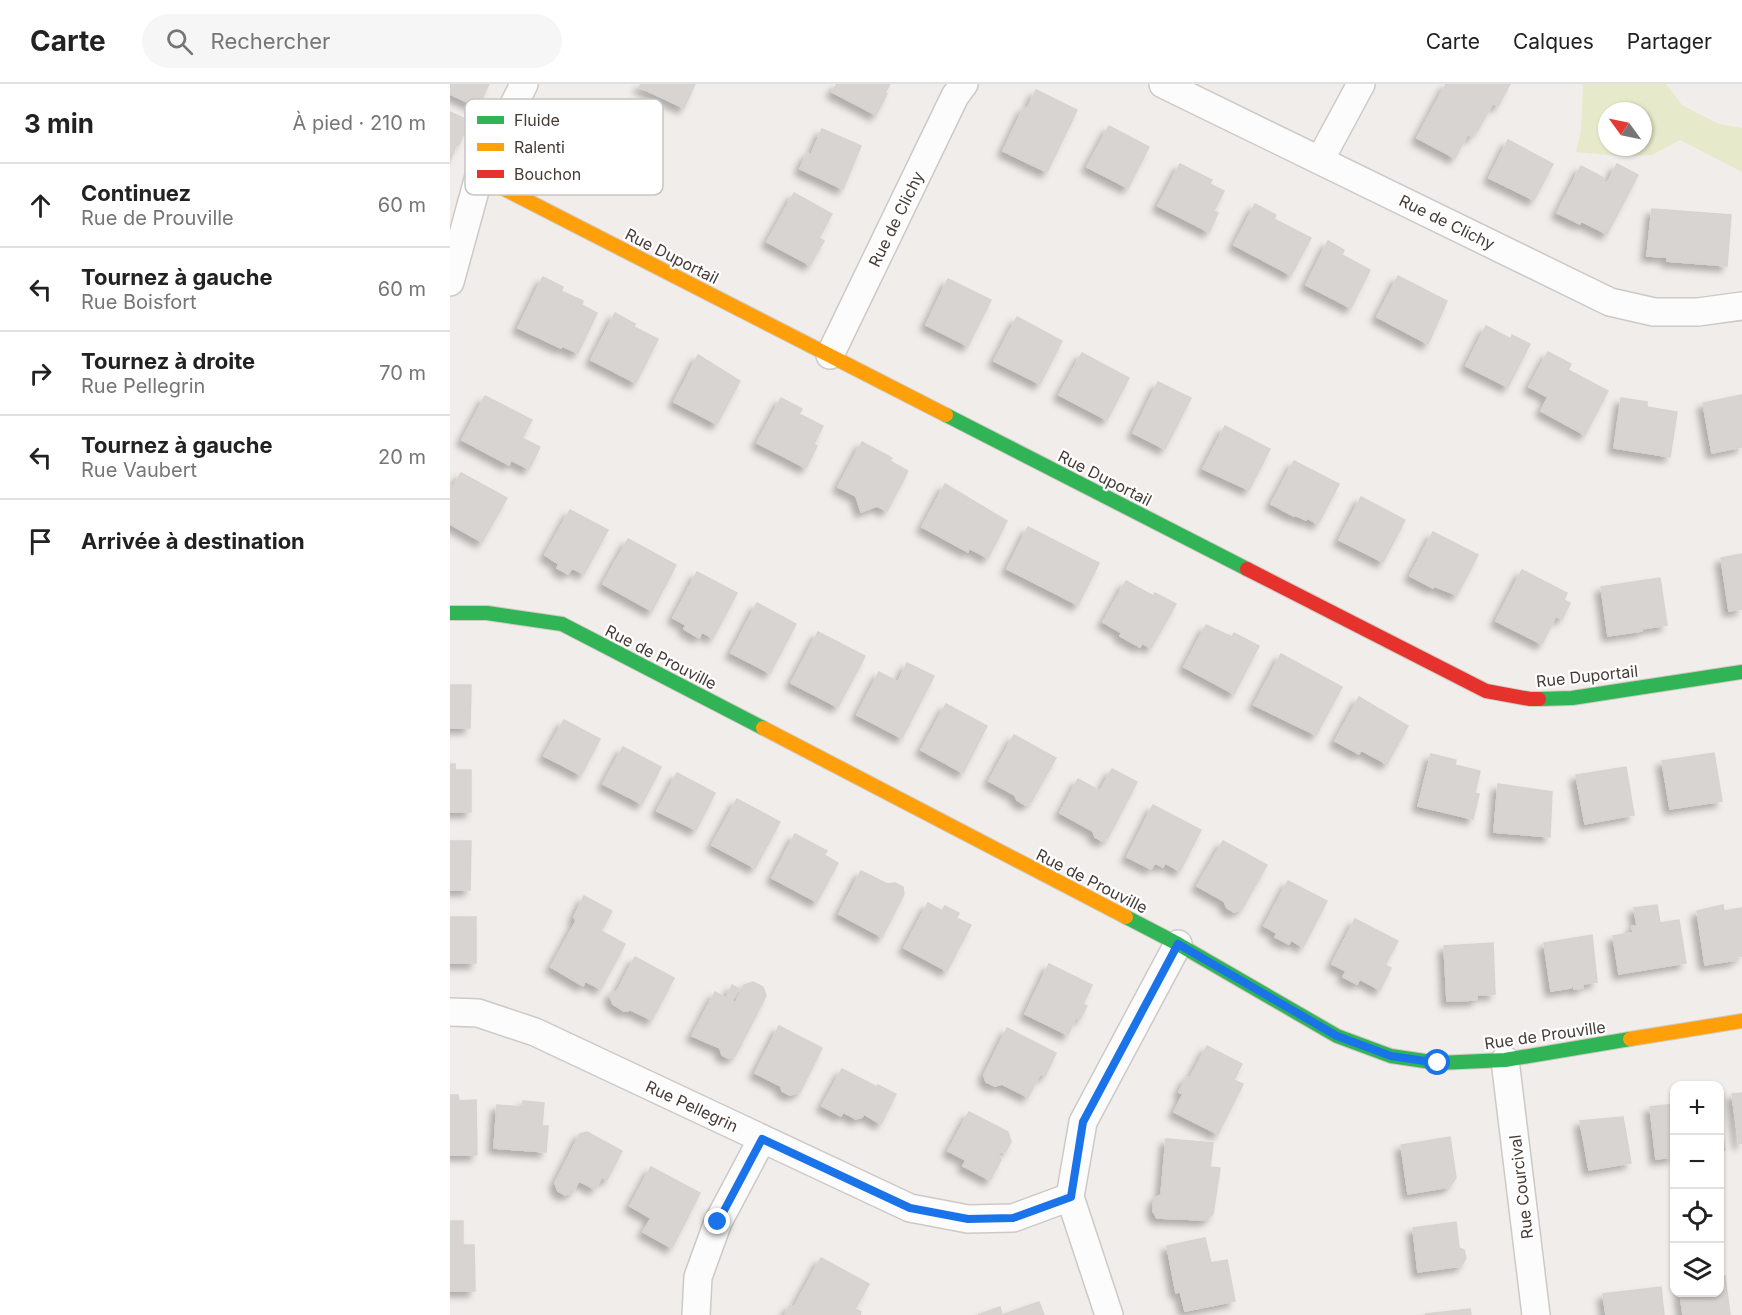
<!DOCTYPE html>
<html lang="fr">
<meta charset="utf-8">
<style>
:root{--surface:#fff;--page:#f6f6f6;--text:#222;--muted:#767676;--line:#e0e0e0}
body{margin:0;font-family:Inter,sans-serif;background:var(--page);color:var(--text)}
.controls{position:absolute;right:18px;bottom:18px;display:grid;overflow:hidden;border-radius:12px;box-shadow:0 2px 4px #0004}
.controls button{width:54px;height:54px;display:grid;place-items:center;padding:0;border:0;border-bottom:2px solid var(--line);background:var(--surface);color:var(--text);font:30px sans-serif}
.compass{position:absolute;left:1148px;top:18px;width:54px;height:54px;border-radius:50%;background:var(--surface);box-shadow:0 2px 4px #0004;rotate:303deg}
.stop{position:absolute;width:18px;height:18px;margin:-14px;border:4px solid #1a73e8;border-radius:50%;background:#fff}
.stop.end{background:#1a73e8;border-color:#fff;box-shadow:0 2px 6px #0008}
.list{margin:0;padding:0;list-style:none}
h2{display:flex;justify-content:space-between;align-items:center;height:78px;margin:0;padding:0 24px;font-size:26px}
h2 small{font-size:20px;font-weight:400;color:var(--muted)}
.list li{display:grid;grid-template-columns:39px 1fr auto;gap:18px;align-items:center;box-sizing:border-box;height:84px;padding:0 24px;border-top:2px solid var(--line)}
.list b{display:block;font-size:22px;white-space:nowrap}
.list p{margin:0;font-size:20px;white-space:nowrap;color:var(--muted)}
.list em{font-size:20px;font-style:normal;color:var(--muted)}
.icon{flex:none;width:33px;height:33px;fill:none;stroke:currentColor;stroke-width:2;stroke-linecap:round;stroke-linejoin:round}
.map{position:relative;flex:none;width:1292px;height:1231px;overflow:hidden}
header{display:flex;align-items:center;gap:36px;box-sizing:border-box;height:84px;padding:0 30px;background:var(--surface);border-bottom:2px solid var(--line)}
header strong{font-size:28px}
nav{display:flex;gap:33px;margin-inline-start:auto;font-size:21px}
.search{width:420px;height:54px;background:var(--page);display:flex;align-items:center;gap:15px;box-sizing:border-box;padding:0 21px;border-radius:33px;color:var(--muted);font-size:22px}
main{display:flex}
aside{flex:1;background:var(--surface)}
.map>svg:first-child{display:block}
.green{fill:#e7eaca;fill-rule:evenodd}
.building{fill:#d8d4d1;stroke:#d9d3d0;stroke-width:1.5;filter:url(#shadow)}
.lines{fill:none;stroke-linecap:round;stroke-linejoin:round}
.street-casing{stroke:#cdc9c6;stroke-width:30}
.fast-casing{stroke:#d1c9c2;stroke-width:16}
.slow-casing{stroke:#d1c9c2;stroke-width:16}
.jam-casing{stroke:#d1c9c2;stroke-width:16}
.street{stroke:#fdfcfc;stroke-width:27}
.fast{stroke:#30b455;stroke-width:14}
.slow{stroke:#ff9f0a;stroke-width:14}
.jam{stroke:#e5322d;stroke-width:14}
.route{stroke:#1a73e8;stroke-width:8}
.labels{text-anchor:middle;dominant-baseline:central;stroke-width:4.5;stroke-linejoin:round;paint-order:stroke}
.street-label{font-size:16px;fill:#473b36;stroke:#fff}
.key{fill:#fff;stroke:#c8c4c3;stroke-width:1.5}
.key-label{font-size:16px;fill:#473b36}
</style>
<header>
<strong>Carte</strong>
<div class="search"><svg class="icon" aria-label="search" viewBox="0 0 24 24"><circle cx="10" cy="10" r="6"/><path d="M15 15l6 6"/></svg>Rechercher</div>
<nav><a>Carte</a><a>Calques</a><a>Partager</a></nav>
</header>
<main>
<aside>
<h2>3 min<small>À pied · 210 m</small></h2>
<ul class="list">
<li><svg class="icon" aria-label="ahead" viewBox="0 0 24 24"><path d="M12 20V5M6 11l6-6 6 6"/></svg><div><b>Continuez</b><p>Rue de Prouville</p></div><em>60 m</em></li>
<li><svg class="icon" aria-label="left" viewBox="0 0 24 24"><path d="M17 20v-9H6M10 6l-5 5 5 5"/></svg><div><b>Tournez à gauche</b><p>Rue Boisfort</p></div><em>60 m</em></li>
<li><svg class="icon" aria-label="right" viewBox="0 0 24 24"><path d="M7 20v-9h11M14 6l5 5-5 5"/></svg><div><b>Tournez à droite</b><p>Rue Pellegrin</p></div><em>70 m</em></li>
<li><svg class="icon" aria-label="left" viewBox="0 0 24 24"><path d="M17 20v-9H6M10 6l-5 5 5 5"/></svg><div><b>Tournez à gauche</b><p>Rue Vaubert</p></div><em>20 m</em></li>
<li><svg class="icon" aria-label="arrive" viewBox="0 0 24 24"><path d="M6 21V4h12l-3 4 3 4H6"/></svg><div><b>Arrivée à destination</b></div></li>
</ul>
</aside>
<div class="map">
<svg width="1292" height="1231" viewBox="0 0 1292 1231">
<defs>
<filter id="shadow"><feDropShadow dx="-5.5" dy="5.5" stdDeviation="3" flood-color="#0004"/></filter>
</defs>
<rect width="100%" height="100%" fill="#f0edea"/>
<!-- green -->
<path class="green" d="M 1132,0 L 1216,0 L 1232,21 L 1269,40 L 1292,44 L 1292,88 L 1230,56 L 1202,71 L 1168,72 L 1126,68 L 1131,46 L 1133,2 ZM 1157,27 L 1193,27 L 1193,63 L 1157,63 Z"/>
<!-- building -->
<path class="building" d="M 0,0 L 39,0 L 28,23 L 0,10 Z
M 191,0 L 245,0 L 234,24 L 189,3 Z
M 387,0 L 440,0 L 435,9 L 437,10 L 426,31 L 382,8 Z
M 996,0 L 1060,0 L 1048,22 L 1043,19 L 1028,46 L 1026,45 L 1022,53 L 1018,50 L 1005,74 L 967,54 Z
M 586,6 L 627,26 L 597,88 L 553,67 L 574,23 L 577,25 Z
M 0,28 L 20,37 L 9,60 L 7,59 L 0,77 Z
M 659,42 L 699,63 L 678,104 L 637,83 Z
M 372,45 L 411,62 L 393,105 L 350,85 L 357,69 L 361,71 Z
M 1058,56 L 1103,80 L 1084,116 L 1039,94 Z
M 730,80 L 762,96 L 760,100 L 774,107 L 764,127 L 768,129 L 759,148 L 708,122 Z
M 1167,80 L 1188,91 L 1157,150 L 1131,137 L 1130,140 L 1107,129 L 1131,82 L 1154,94 L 1153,97 L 1157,99 Z
M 344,109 L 382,130 L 369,154 L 374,157 L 360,181 L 317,158 Z
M 805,120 L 826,131 L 824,135 L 861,154 L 841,191 L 784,161 Z
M 1202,125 L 1281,131 L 1277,182 L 1217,177 L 1218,173 L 1197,172 Z
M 878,157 L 894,166 L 892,171 L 920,186 L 901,224 L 856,201 Z
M 948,192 L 997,217 L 978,260 L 927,233 Z
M 93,193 L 113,203 L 111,207 L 133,217 L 132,221 L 147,229 L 128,269 L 112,262 L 111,264 L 68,244 Z
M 498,195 L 541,216 L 518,262 L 476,241 Z
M 165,229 L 185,240 L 184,243 L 208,255 L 186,299 L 141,276 Z
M 567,233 L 612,257 L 590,300 L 544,277 Z
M 1036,242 L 1061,255 L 1062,251 L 1080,260 L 1058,303 L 1016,282 Z
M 1098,268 L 1121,280 L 1118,286 L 1158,307 L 1135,351 L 1091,327 L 1098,313 L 1079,303 Z
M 632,269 L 679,294 L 657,336 L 609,311 Z
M 248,271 L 290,297 L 267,340 L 224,318 Z
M 708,298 L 741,314 L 715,365 L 683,349 Z
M 1292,311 L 1292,363 L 1262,369 L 1253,319 Z
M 35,312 L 82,336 L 72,354 L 90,363 L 79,385 L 61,376 L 59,381 L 12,356 Z
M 331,314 L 352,325 L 349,330 L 373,342 L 364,360 L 367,362 L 356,384 L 307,359 Z
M 1171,314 L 1197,318 L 1197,323 L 1227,328 L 1220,373 L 1164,364 Z
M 775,342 L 820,365 L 799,406 L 753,385 Z
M 412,358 L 442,374 L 440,377 L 458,387 L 437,427 L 427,422 L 411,428 L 406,412 L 388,403 Z
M 844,377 L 889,400 L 868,440 L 857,434 L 856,436 L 845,431 L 844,432 L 821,420 Z
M 11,389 L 57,414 L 32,458 L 0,440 L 0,402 L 3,403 Z
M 495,400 L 557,437 L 538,474 L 519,464 L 518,468 L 472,443 Z
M 911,413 L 955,436 L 933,478 L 889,456 Z
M 120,426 L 158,446 L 134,490 L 122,484 L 118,490 L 107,484 L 109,480 L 95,471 Z
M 578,443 L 649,479 L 628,521 L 557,485 Z
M 983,448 L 1028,471 L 1007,511 L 984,502 L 983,504 L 960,492 Z
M 178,455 L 226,481 L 202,527 L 153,500 Z
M 1292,470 L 1292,525 L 1279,527 L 1271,474 Z
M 1072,486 L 1117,509 L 1114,516 L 1120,519 L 1112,535 L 1106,532 L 1092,560 L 1046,537 Z
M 247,488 L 287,509 L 263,554 L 252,548 L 249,554 L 234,545 L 236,541 L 223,534 Z
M 1210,494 L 1217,541 L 1191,545 L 1192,547 L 1158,552 L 1151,503 Z
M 676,497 L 703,512 L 705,509 L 726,520 L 701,564 L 692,559 L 690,563 L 670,552 L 672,549 L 653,538 Z
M 307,519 L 346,540 L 320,589 L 281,569 Z
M 756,541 L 782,553 L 784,549 L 809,562 L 784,610 L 734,583 Z
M 368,548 L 415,572 L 388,623 L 341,599 Z
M 831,570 L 892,603 L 866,651 L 804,621 Z
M 457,579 L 484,592 L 452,654 L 407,631 L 429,588 L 448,598 Z
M 0,601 L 21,601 L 20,644 L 0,644 Z
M 909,613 L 958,642 L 937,680 L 911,666 L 909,670 L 885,657 Z
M 496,620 L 537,642 L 513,689 L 471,666 Z
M 114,636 L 150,655 L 131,691 L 94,672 Z
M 564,651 L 606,674 L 581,718 L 575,721 L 567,716 L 565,711 L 539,697 Z
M 173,663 L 211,683 L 192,720 L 153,700 Z
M 1264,669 L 1272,717 L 1220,725 L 1212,677 Z
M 981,670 L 1006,676 L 1005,681 L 1030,687 L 1025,709 L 1029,710 L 1023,735 L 968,722 Z
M 0,680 L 5,680 L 5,686 L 21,686 L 21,728 L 0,728 Z
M 1176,683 L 1184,731 L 1135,740 L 1126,691 Z
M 662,685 L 687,698 L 658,754 L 652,757 L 645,753 L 643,747 L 610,729 L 628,695 L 650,707 Z
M 227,689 L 265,709 L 246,746 L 207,727 Z
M 1048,700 L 1102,708 L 1100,753 L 1044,748 Z
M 287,715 L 330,738 L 305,784 L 262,761 Z
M 703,721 L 751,746 L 730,787 L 715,779 L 713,783 L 705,779 L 701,785 L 677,773 Z
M 345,750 L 377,767 L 374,771 L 388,779 L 367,818 L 322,794 Z
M 0,757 L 21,757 L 20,806 L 0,806 Z
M 773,757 L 817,781 L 792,825 L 784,828 L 777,824 L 774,817 L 747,802 Z
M 411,787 L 437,800 L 445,799 L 453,803 L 454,810 L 432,853 L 389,830 Z
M 838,797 L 877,817 L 853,863 L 841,856 L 839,860 L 825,853 L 827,849 L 814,842 Z
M 134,812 L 162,827 L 151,847 L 175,860 L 151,905 L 135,897 L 133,902 L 101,883 L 126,837 L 124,833 Z
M 478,819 L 492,827 L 495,822 L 509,829 L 506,834 L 521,841 L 497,887 L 454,864 Z
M 1207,821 L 1210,839 L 1229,836 L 1236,879 L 1169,890 L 1163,852 L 1183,849 L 1182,842 L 1187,842 L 1184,824 Z
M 1273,821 L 1274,827 L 1292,824 L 1292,872 L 1286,873 L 1286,876 L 1255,881 L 1247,827 Z
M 0,833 L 26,833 L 26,879 L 0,879 Z
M 905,835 L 948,857 L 935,881 L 941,884 L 930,906 L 910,895 L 907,900 L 893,893 L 896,887 L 882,880 Z
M 1142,851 L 1147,898 L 1133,900 L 1133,904 L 1124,905 L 1123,902 L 1121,904 L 1101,907 L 1094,859 Z
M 1043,859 L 1045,910 L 1027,911 L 1027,916 L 997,917 L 994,862 Z
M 185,873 L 224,894 L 202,936 L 181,926 L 174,927 L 163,920 L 160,912 L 162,907 L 166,909 Z
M 599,880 L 642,901 L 633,920 L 637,922 L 630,935 L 626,933 L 618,951 L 575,930 Z
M 303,898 L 313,903 L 316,912 L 285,972 L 278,974 L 272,971 L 270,964 L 242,952 L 265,908 L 276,914 L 282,901 L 289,905 L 282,917 L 285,919 L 294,901 Z
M 329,942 L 372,964 L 350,1008 L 340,1011 L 332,1007 L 331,1002 L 305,989 Z
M 557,944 L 606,969 L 595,992 L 590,990 L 578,1013 L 552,1000 L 545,1002 L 536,998 L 534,991 Z
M 757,962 L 792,980 L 784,996 L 793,1000 L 768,1050 L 724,1028 L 733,1010 L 729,1008 L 737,993 L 740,994 Z
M 392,985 L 427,1003 L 428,1001 L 446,1010 L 431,1040 L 414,1030 L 412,1033 L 406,1035 L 393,1028 L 391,1032 L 372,1022 Z
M 1292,1009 L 1292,1059 L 1289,1060 L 1282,1010 Z
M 0,1011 L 8,1011 L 9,1017 L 26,1016 L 27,1071 L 0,1071 Z
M 73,1017 L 94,1019 L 92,1042 L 98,1042 L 96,1068 L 44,1064 L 47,1021 L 73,1023 Z
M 1224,1020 L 1224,1073 L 1206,1075 L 1200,1023 Z
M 1270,1025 L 1275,1066 L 1270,1066 Z
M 519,1028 L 558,1048 L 561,1058 L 556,1067 L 548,1069 L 551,1076 L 540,1096 L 513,1082 L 516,1076 L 498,1067 Z
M 1173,1033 L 1181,1079 L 1139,1086 L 1130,1037 Z
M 137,1048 L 172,1067 L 157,1096 L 152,1093 L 145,1105 L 129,1097 L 123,1108 L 115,1111 L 108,1107 L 105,1099 L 130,1050 Z
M 1000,1053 L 1006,1094 L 999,1103 L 958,1110 L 951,1061 Z
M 716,1055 L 763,1059 L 760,1083 L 770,1084 L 763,1130 L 756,1136 L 707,1134 L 703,1127 L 704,1115 L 711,1111 Z
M 201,1083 L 250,1109 L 222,1164 L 193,1148 L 201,1134 L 180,1122 Z
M 0,1137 L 13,1137 L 13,1161 L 24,1161 L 25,1207 L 0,1207 Z
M 1006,1138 L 1009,1164 L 1014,1166 L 1016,1174 L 1011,1182 L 968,1188 L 963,1144 Z
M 755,1154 L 761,1179 L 777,1176 L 785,1217 L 735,1227 L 730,1207 L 726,1209 L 717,1162 Z
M 371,1174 L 419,1200 L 405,1225 L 411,1228 L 410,1231 L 335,1231 L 340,1221 L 344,1223 Z
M 1270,1192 L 1275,1192 L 1280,1231 L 1233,1231 L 1230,1208 L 1270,1208 Z
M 1211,1203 L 1214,1231 L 1156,1231 L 1153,1210 Z
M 589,1218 L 594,1231 L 528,1231 L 550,1223 L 552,1231 Z
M 1020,1225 L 1021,1231 L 976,1231 L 976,1230 Z"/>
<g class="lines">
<!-- street casing -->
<g class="street-casing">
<path id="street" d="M 713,0 L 1160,218 L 1204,228 L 1248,228 L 1292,222
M 870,76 L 911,0
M 0,198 L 29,92 L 74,0
M 380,271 L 505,12 L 514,0
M 0,928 L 28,929 L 85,948 L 460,1124 L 518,1135 L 563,1134 L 620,1113
M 1055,976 L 1086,1231
M 246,1231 L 248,1193 L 268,1138 L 312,1055
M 659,1231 L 620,1113 L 633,1038 L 728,860"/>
</g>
<!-- fast casing -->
<g class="fast-casing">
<path id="fast" d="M 496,331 L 797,485
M 0,529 L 37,529 L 112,540 L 313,644
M 1089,615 L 1122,614 L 1292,588
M 676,833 L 728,860 L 887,952 L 941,972 L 988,979 L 1055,976 L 1180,955"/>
</g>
<!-- slow casing -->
<g class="slow-casing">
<path id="slow" d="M 29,92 L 496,331
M 313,644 L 676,833
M 1180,955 L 1292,937"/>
</g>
<!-- jam casing -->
<g class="jam-casing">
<path id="jam" d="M 797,485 L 1036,607 L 1080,615 L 1089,615"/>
</g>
<!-- street -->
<use href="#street" class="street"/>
<!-- fast -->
<use href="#fast" class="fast"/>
<!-- slow -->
<use href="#slow" class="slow"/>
<!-- jam -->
<use href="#jam" class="jam"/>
</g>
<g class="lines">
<!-- route -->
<path class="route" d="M 268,1138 L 312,1055 L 460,1124 L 518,1135 L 563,1134 L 621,1113 L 633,1038 L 728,860 L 887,952 L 941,972 L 988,979"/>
</g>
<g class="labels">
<!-- street labels -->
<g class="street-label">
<text transform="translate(446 135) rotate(-64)">Rue de Clichy</text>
<text transform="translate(997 138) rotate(26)">Rue de Clichy</text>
<text transform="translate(222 172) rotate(27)">Rue Duportail</text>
<text transform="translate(655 394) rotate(27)">Rue Duportail</text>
<text transform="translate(211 573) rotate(27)">Rue de Prouville</text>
<text transform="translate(1137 592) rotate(-6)">Rue Duportail</text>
<text transform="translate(642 797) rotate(27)">Rue de Prouville</text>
<text transform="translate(1095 951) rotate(-8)">Rue de Prouville</text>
<text transform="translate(242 1022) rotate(25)">Rue Pellegrin</text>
<text transform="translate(1071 1103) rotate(-97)">Rue Courcival</text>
</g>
</g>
<!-- legend -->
<rect x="15" y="15" width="198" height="96" rx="9" class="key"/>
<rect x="27" y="32" width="27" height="8" fill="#30b455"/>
<rect x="27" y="59" width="27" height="8" fill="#ff9f0a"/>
<rect x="27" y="86" width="27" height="8" fill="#e5322d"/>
<g class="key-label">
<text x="64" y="42">Fluide</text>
<text x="64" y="69">Ralenti</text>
<text x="64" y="96">Bouchon</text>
</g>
</svg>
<div class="controls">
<button>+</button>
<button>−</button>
<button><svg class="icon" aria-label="locate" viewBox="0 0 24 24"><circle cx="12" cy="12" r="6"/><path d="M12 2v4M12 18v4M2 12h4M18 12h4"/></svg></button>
<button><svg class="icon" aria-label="layers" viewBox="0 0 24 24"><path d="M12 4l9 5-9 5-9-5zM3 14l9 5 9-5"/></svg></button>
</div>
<svg class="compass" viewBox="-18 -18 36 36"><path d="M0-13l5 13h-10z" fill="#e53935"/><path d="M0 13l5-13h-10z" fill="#767676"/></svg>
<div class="stop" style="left:988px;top:979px"></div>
<div class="stop end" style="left:268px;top:1138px"></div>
</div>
</main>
